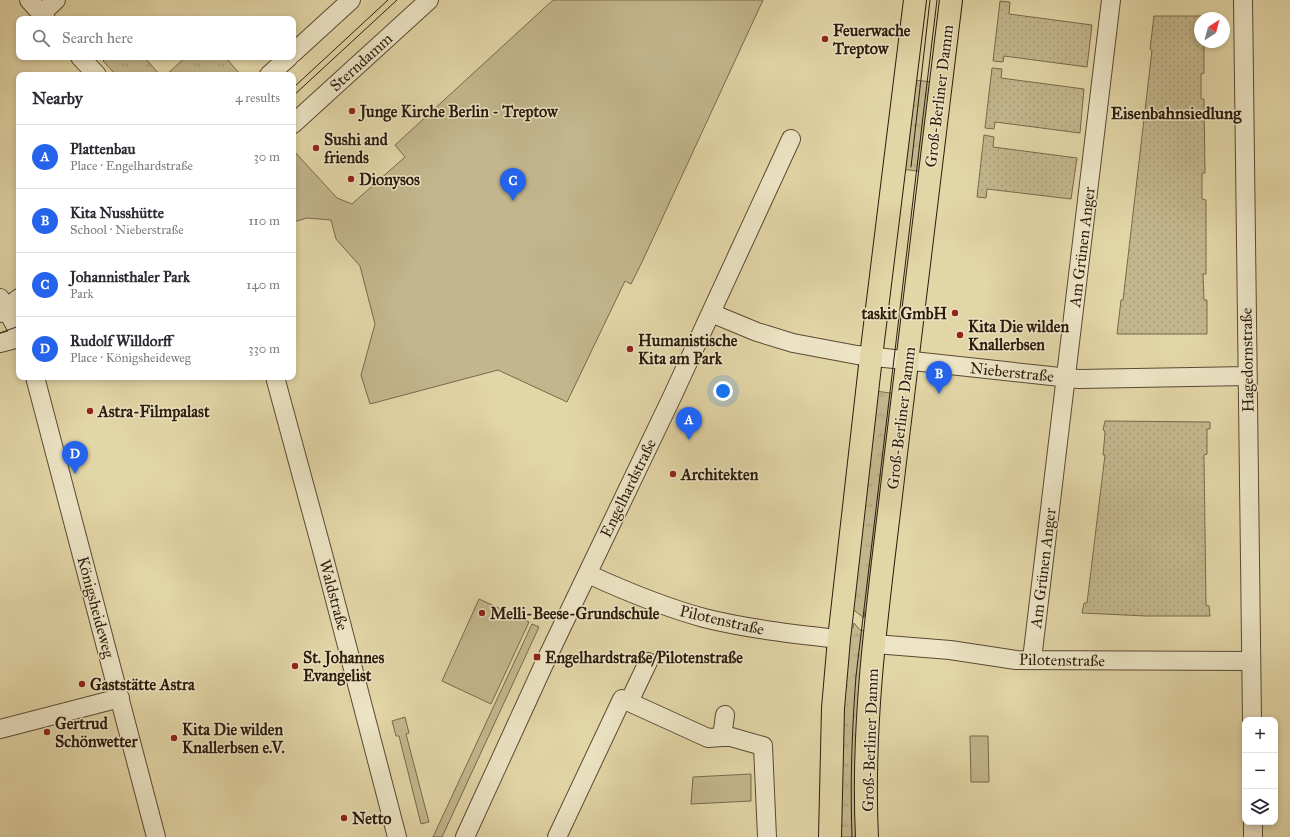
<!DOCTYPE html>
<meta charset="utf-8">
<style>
:root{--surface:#fff;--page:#f2f2f3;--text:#2b2b33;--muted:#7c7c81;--line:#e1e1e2;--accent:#2563eb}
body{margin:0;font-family:"IM FELL Great Primer",serif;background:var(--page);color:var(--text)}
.controls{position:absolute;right:12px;bottom:12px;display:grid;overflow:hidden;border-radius:8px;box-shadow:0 2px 6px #0003}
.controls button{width:36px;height:36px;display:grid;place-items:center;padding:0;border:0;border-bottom:1px solid var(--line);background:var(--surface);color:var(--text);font:20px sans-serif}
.compass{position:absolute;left:1194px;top:12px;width:36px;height:36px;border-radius:50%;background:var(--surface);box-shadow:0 2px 6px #0003;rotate:36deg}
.you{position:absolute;left:723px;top:391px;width:14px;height:14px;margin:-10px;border:3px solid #fff;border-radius:50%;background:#1a73e8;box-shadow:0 0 0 6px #1a73e833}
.badge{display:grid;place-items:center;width:26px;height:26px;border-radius:50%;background:var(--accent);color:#fff;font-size:13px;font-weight:700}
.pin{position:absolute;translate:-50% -33px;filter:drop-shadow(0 1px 2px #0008)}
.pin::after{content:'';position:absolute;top:21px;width:14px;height:12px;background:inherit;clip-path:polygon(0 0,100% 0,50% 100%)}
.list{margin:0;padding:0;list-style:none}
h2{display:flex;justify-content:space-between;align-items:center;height:52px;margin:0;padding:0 16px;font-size:17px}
h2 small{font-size:13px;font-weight:400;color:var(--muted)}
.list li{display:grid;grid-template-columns:26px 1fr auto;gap:12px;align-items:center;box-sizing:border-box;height:64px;padding:0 16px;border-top:1px solid var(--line)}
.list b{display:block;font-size:15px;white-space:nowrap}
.list p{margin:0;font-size:13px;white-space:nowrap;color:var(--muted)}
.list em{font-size:13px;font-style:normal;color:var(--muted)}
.icon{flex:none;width:22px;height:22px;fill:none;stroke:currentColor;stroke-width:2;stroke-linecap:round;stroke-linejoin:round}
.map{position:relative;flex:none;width:1290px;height:837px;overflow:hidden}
.search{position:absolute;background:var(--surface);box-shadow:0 2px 6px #0003;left:16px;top:16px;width:280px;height:44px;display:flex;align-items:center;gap:10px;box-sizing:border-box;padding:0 14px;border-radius:8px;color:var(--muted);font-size:15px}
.panel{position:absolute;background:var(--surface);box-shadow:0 2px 6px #0003;left:16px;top:72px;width:280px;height:308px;border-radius:8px}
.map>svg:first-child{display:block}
.grass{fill:url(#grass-tufts);stroke:#78694c}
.park{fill:#c3b68c;stroke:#78694c}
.garden{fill:url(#garden-dots);stroke:#78694c}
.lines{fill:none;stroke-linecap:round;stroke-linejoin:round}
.minor-casing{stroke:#5a4a33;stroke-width:20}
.major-casing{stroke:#2d1c0d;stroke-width:24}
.minor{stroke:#ece4c5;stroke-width:18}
.major{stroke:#e2d5a6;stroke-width:22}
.tram{stroke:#2d1c0d;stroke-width:1}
.poi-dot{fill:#8f2418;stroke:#ece4c5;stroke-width:1.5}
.labels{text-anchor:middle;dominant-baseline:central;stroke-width:3;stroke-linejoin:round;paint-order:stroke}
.poi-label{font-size:16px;font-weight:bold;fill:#2d1c0d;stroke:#ece4c5;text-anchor:start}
.street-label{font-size:16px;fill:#2d1c0d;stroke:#ece4c5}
.neighbourhood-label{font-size:17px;font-weight:bold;fill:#2d1c0d;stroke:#ece4c5}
</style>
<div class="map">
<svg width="1290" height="837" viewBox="0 0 1290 837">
<defs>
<pattern id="grass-tufts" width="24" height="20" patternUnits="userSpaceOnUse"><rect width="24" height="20" fill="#c3b68c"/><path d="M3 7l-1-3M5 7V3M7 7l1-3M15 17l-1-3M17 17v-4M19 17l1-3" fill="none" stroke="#a89c78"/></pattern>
<pattern id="garden-dots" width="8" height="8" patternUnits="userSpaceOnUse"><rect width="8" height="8" fill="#c3b68c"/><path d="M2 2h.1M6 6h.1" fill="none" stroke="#a89c78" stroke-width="1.8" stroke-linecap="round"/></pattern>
</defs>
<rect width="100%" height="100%" fill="#e2d5a6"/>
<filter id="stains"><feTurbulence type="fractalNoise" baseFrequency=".005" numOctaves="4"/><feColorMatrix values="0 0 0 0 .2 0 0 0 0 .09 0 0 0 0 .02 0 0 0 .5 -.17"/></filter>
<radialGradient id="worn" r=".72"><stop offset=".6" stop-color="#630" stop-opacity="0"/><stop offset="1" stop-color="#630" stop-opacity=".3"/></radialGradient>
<!-- grass -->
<path class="grass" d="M 108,57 L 144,57 L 160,75 L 116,75 L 103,61 Z
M 186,57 L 225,57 L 241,75 L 166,75 Z
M 912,80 L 934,82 L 925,172 L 901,169 Z
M 875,391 L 898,394 L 872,612 L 865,611 L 864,618 L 855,611 L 849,611 Z
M 854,623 L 860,630 L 870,631 L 861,837 L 839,837 L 847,628 L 853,628 Z"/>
<!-- park -->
<path class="park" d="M 553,0 L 763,0 L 643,260 L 631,284 L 625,281 L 567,402 L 498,370 L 370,404 L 361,375 L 375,324 L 360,266 L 336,239 L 331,220 L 307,218 L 293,222 L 293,150 L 337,198 L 352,204 L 405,157 L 395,145 Z
M 479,599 L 529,622 L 491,704 L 442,681 Z
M 532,624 L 539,627 L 442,837 L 433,837 Z
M 405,717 L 409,733 L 406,734 L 429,822 L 421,824 L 399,736 L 396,736 L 392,721 Z
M 970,736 L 988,736 L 989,782 L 971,782 Z
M 751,774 L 751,801 L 691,804 L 693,777 Z"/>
<!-- garden -->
<path class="garden" d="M 1000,1 L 1010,2 L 1009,14 L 1092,25 L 1087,67 L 1004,56 L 1003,62 L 993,61 Z
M 1154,16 L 1203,16 L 1203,18 L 1200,18 L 1200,42 L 1204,42 L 1204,73 L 1201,74 L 1201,99 L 1204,99 L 1205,173 L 1202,173 L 1202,199 L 1206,200 L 1206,274 L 1203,274 L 1204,300 L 1207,300 L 1207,334 L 1117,334 L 1121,300 L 1123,300 L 1152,50 L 1150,49 Z
M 992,68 L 1002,69 L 1001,78 L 1084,89 L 1080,133 L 995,122 L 994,129 L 985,128 Z
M 984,135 L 994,137 L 993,147 L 1077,158 L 1071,199 L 987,189 L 986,198 L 977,197 Z
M 1105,421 L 1210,422 L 1210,429 L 1207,429 L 1207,454 L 1204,455 L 1206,605 L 1209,606 L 1210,616 L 1146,616 L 1082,613 L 1084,603 L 1087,603 L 1105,455 L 1103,455 L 1105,433 L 1104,430 L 1103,430 Z"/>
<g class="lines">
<!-- minor casing -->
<g class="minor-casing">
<path id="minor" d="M 29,0 L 46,19
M 1243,0 L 1252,720
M 41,14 L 56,0
M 293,53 L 351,0
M 80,57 L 97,75
M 269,75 L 289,57
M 293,124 L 429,0
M 0,298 L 19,332
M 0,313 L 19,298
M 711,313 L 757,332 L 793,343 L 857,355 L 1079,379 L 1248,376
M 0,343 L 19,338
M 35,377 L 156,837
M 275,377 L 323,554 L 397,837
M 588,574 C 625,591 664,607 704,618 C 748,629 794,634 839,639
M 875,644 L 950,650 L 1016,660 L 1251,661
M 1033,660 L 1033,651 L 1111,0
M 629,702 L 708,738 L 722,737
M 725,715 L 722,737 L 731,737 L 763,746 L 767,837
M 0,729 L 120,698
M 1253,822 L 1253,837
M 465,837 L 545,662 L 672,397 L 791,139
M 557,837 L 622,699 L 629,702 L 648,662"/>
</g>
<!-- major casing -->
<g class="major-casing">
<path id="major" d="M 830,837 L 833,708 L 839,639 L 871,357 L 915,0
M 867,837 C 861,714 880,592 894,470 C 913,314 932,157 951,0"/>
</g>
<!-- minor -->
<use href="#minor" class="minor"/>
<!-- major -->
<use href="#major" class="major"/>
<!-- tram -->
<path class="tram" d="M 293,88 L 388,0
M 293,96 L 397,0
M 911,167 L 930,0
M 0,333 L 19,326
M 852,837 C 850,783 852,729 856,676 L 937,0"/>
</g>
<!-- markers -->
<g class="poi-dot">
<circle cx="825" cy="39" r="4"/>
<circle cx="352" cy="111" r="4"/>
<circle cx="316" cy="148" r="4"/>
<circle cx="351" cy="179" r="4"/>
<circle cx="955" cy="313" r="4"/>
<circle cx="960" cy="335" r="4"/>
<circle cx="630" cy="349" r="4"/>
<circle cx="90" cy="411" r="4"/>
<circle cx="673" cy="474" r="4"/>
<circle cx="482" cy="613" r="4"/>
<rect x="533" y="653" width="8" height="8" rx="2"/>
<circle cx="295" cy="666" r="4"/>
<circle cx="82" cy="684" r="4"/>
<circle cx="47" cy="732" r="4"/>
<circle cx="174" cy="738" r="4"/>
<circle cx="344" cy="818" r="4"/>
</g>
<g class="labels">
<!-- poi labels -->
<g class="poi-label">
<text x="833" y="30">Feuerwache<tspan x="833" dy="18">Treptow</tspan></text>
<text x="360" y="111">Junge Kirche Berlin - Treptow</text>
<text x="324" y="139">Sushi and<tspan x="324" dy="18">friends</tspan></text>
<text x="359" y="179">Dionysos</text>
<text x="947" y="313" text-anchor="end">taskit GmbH</text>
<text x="968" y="326">Kita Die wilden<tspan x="968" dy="18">Knallerbsen</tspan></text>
<text x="638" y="340">Humanistische<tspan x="638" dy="18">Kita am Park</tspan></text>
<text x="98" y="411">Astra-Filmpalast</text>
<text x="681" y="474">Architekten</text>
<text x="490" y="613">Melli-Beese-Grundschule</text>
<text x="303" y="657">St. Johannes<tspan x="303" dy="18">Evangelist</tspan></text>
<text x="545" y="657">Engelhardstraße/Pilotenstraße</text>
<text x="90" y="684">Gaststätte Astra</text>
<text x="55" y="723">Gertrud<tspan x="55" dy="18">Schönwetter</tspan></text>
<text x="182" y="729">Kita Die wilden<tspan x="182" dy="18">Knallerbsen e.V.</tspan></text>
<text x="352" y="818">Netto</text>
</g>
<!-- street labels -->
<g class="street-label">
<text transform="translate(361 62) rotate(-42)">Sterndamm</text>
<text transform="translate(939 96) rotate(-83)">Groß-Berliner Damm</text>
<text transform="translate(1082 247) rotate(-83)">Am Grünen Anger</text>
<text transform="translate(1247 360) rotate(-91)">Hagedornstraße</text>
<text transform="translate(1012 372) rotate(6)">Nieberstraße</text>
<text transform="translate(901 418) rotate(-83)">Groß-Berliner Damm</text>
<text transform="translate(628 488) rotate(-64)">Engelhardstraße</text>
<text transform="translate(1043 568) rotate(-83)">Am Grünen Anger</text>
<text transform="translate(334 595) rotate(75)">Waldstraße</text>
<text transform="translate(96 607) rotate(75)">Königsheideweg</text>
<text transform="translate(722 620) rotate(13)">Pilotenstraße</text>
<text transform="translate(1062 660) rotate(1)">Pilotenstraße</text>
<text transform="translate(870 740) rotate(-88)">Groß-Berliner Damm</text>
</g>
<!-- neighbourhood labels -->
<g class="neighbourhood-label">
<text x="1176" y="113">Eisenbahnsiedlung</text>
</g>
</g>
<rect width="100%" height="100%" filter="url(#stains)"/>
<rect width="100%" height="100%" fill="url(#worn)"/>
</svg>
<div class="controls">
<button>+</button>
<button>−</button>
<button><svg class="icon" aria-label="layers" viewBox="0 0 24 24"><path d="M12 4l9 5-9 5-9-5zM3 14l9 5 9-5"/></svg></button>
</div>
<svg class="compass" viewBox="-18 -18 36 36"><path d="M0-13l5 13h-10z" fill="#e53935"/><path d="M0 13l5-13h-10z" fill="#7c7c81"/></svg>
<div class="you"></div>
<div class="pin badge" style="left:689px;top:440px">A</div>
<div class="pin badge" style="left:939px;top:394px">B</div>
<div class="pin badge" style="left:513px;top:201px">C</div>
<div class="pin badge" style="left:75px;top:474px">D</div>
<div class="search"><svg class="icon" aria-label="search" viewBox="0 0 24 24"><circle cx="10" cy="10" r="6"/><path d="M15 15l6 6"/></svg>Search here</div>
<section class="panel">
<h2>Nearby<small>4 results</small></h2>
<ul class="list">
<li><span class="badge">A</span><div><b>Plattenbau</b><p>Place · Engelhardstraße</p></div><em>30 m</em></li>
<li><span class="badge">B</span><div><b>Kita Nusshütte</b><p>School · Nieberstraße</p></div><em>110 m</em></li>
<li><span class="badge">C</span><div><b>Johannisthaler Park</b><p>Park</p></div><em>140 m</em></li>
<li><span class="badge">D</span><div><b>Rudolf Willdorff</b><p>Place · Königsheideweg</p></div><em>330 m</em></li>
</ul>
</section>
</div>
